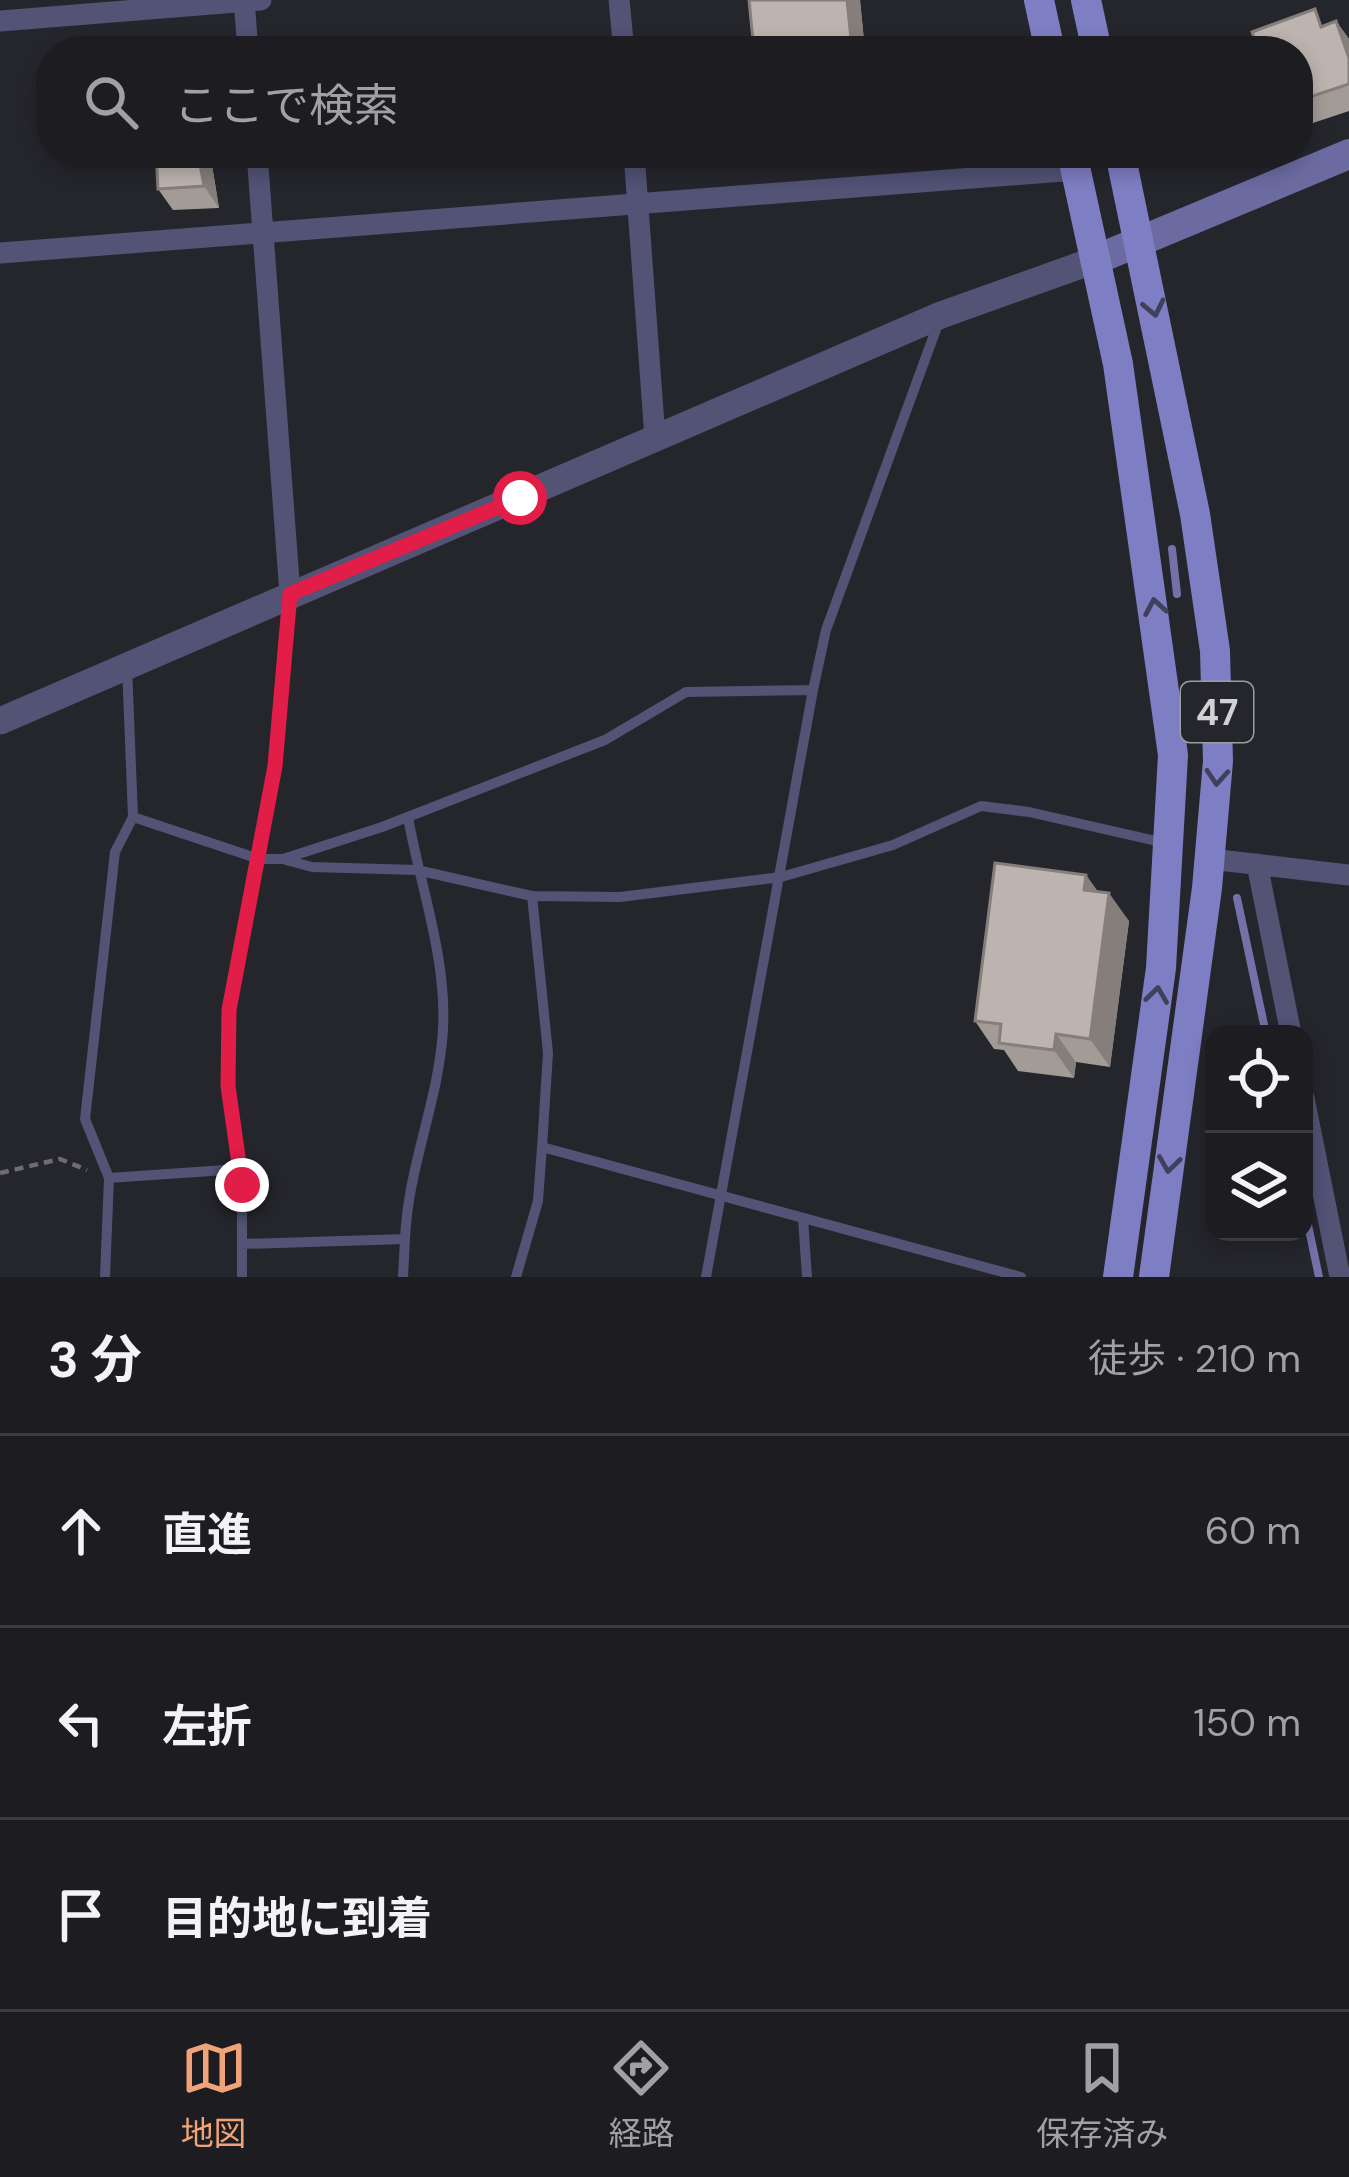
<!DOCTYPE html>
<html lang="ja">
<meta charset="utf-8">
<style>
:root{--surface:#1c1c21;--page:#29292e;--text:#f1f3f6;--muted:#a0a1a5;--line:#3a3a3f;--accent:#f0a278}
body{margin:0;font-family:"DM Sans","Noto Sans JP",sans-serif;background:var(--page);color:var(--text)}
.controls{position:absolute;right:36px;bottom:36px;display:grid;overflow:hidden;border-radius:24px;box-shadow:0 6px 18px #0003}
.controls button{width:108px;height:108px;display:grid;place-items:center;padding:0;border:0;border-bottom:3px solid var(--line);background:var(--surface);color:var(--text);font:60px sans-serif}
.stop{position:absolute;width:36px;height:36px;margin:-27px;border:9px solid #e11d48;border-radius:50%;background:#fff}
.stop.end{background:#e11d48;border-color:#fff;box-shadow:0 3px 12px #0008}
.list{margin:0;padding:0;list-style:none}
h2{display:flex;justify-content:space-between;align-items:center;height:156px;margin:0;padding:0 48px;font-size:51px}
h2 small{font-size:39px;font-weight:400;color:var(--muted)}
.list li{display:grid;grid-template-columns:78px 1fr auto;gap:36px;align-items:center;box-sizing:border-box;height:192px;padding:0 48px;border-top:3px solid var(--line)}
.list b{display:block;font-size:45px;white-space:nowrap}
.list em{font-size:39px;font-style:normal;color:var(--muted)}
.icon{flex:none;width:66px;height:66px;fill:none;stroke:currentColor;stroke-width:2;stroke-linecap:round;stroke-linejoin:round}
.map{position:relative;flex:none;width:1349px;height:1277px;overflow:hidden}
.search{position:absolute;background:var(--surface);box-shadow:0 6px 18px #0003;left:36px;right:36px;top:36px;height:132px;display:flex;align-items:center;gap:30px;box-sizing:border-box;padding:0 42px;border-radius:48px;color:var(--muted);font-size:45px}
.sheet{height:732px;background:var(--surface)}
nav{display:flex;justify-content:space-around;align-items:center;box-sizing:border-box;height:168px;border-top:3px solid var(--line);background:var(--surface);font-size:33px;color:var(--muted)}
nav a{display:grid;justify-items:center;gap:6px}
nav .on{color:var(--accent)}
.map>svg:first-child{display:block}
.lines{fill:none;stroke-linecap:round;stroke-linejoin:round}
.stream{stroke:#7470a8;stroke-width:8}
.path{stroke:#6c6c72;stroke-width:4.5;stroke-dasharray:9 6;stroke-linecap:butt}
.service{stroke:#525375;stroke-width:10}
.minor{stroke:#525375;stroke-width:21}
.tertiary{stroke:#525375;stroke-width:27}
.secondary{stroke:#6b6ba2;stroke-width:30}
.primary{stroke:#7e7ec4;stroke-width:30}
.wall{fill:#a39b96}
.shaded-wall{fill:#857e7a}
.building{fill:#beb4af;stroke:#857e7a;stroke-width:3}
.oneway{stroke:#40405a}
.route{stroke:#e11d48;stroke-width:15}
.labels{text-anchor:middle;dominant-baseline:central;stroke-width:12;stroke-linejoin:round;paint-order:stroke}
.shield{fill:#25252c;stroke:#9d9da3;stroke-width:3}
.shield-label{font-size:36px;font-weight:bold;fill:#d1d1d6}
</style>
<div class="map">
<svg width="1349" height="1277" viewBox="0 0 1349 1277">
<rect width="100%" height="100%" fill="#25252c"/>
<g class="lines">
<!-- stream -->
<path class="stream" d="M 1172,549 L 1177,594
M 1237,898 L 1266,1034
M 1304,1206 L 1319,1277"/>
<!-- path -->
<path class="path" d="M 0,1173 L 60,1159 L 87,1170"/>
<!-- service -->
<path class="service" d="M 127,666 L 133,817 L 259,859 L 283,859 L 382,827 L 605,740 L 686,692 L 813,690 L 826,630 L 938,324
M 286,860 L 312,867 L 417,870 L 532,896 L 548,1053 L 542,1147 L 1021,1277
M 532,896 L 620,897 L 781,877 L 893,845 L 981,806 L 1029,812 L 1165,843
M 109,1178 L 240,1169
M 803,1218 L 807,1277
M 242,1244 L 405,1239 C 408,1166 439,1101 443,1029 C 447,958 420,886 408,817
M 105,1277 L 109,1178 L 85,1119 L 115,852 L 133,817
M 242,1277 L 242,1185 L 228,1086 L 229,1010 L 276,767 L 290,596
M 403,1277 L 405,1239
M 516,1277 L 538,1201 L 542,1147
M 706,1277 L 813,690"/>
<!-- minor -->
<path class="minor" d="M 244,0 L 248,51
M 619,0 L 624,51
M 0,21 L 261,0
M 257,153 L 290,594
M 634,153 L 655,438
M 0,253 L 1076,170
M 1210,859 L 1349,875
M 1257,864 L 1291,1034
M 1304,1098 L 1340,1277"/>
<!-- tertiary -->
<path class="tertiary" d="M 0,721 L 941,315 L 1095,260"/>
<!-- secondary -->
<path class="secondary" d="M 1095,260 L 1349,154"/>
<!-- primary -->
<path class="primary" d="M 1039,0 L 1050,51
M 1086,0 L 1097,51
M 1072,153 L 1118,364 L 1173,755 L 1161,968 L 1118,1277
M 1120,153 L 1195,514 L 1215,651 L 1218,761 L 1207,888 L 1154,1277"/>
</g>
<!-- wall -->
<path class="wall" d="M 749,0 L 860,0 L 865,51 L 755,51 Z
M 1336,21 L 1349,39 L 1349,111 L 1298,128 L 1298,51 L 1326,25 Z
M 210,153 L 219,208 L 173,210 L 158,189 Z
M 1086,875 L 1098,892 L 1129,921 L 1110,1067 L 1076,1062 L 1074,1078 L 1018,1071 L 1004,1050 L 994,1049 L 975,1021 Z"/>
<!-- shaded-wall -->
<path class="shaded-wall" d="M 847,0 L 860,0 L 865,51 L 860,51 L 851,39 Z
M 1336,21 L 1349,39 L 1349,58 Z
M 198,153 L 210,153 L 219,208 L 204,186 Z
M 1086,875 L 1106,903 L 1084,890 Z
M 1109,893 L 1129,921 L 1110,1067 L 1090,1039 Z
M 1056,1034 L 1076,1062 L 1074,1078 L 1054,1050 Z"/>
<!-- building -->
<path class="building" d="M 749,0 L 847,0 L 851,39 L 754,50 Z
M 1315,9 L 1321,27 L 1336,21 L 1349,58 L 1349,84 L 1298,101 L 1298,51 L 1258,51 L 1252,32 Z
M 216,42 L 216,51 L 135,51 L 134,46 Z
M 156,153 L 198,153 L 204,186 L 158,189 Z
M 995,863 L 1086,875 L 1084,890 L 1109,893 L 1090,1039 L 1056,1034 L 1054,1050 L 999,1043 L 1001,1024 L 975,1021 Z"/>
<!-- one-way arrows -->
<defs><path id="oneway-chevron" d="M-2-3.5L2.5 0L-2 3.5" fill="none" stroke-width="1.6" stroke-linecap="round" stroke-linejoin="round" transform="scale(3)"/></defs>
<g class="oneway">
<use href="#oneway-chevron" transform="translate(1154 308) rotate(78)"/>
<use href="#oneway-chevron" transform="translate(1155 607) rotate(-100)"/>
<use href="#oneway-chevron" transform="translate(1217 777) rotate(94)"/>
<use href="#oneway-chevron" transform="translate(1157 995) rotate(-82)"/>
<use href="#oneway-chevron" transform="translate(1169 1164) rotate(98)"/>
</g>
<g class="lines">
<!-- route -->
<path class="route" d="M 242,1185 L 228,1086 L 229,1010 L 275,766 L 290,594 L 520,498"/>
</g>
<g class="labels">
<!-- shield labels -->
<rect class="shield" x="1181" y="682" width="72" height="60" rx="9"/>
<g class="shield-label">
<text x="1217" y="712">47</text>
</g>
</g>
</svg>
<div class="controls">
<button><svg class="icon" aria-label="locate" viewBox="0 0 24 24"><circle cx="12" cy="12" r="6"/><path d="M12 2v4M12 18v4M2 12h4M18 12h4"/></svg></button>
<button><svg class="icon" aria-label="layers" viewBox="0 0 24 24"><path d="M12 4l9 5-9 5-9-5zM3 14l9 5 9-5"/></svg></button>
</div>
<div class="stop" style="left:520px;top:498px"></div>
<div class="stop end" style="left:242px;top:1185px"></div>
<div class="search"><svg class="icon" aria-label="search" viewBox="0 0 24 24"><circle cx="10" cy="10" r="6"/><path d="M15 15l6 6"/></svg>ここで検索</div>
</div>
<section class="sheet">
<h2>3 分<small>徒歩 · 210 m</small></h2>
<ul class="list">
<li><svg class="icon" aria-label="ahead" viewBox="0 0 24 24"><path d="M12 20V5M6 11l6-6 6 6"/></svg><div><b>直進</b></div><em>60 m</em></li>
<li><svg class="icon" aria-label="left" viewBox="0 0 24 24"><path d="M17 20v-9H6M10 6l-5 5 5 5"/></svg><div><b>左折</b></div><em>150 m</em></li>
<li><svg class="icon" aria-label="arrive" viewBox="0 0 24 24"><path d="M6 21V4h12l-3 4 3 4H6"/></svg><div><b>目的地に到着</b></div></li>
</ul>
</section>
<nav>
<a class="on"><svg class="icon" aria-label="map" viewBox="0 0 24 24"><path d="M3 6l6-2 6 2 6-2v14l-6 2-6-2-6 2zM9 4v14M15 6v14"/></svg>地図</a>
<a><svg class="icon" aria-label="directions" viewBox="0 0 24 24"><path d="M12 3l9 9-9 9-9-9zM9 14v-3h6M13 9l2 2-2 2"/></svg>経路</a>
<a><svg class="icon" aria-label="saved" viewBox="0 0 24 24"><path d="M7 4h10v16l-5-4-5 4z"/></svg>保存済み</a>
</nav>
